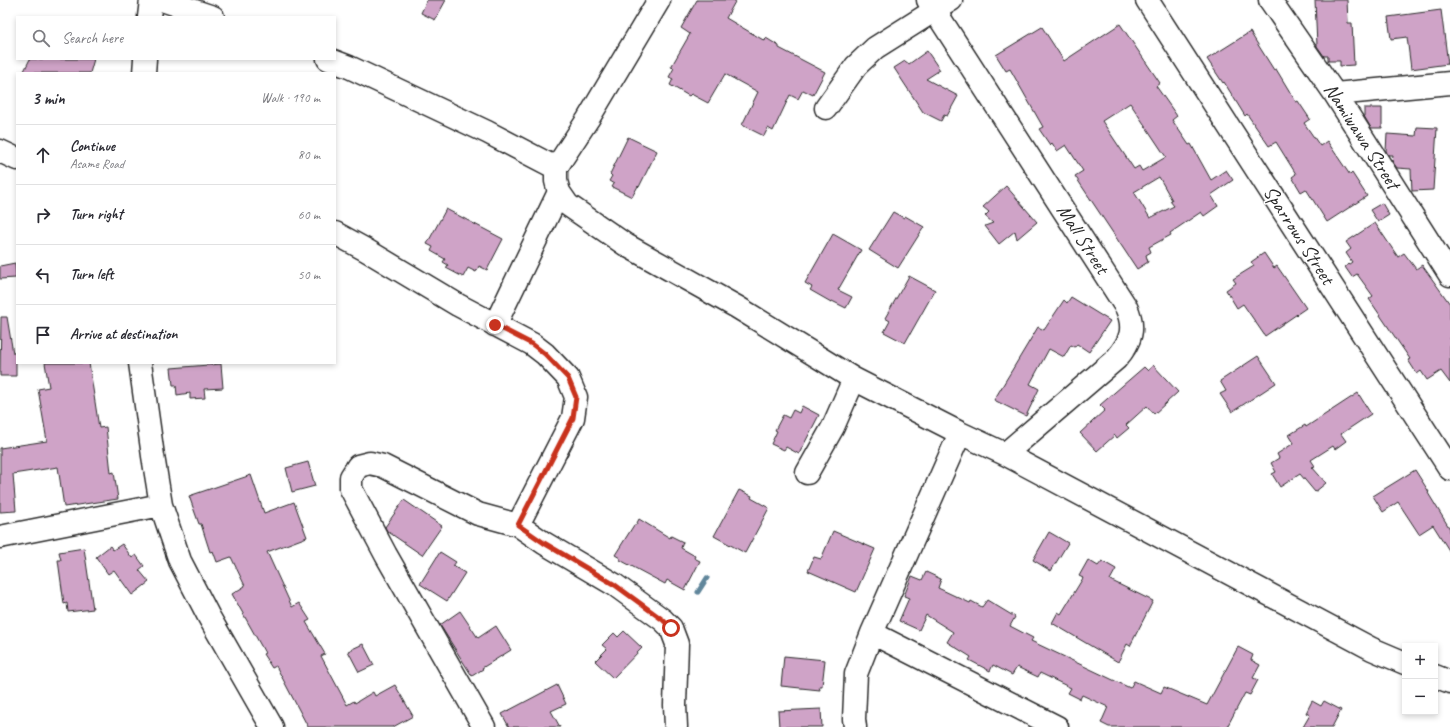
<!DOCTYPE html>
<meta charset="utf-8">
<style>
:root{--surface:#fff;--page:#f2f2f3;--text:#2b2b33;--muted:#7c7c81;--line:#e1e1e2}
body{margin:0;font-family:Caveat,sans-serif;background:var(--page);color:var(--text)}
.controls{position:absolute;right:12px;bottom:12px;display:grid;overflow:hidden;border-radius:0px;box-shadow:0 2px 6px #0003}
.controls button{width:36px;height:36px;display:grid;place-items:center;padding:0;border:0;border-bottom:1px solid var(--line);background:var(--surface);color:var(--text);font:20px sans-serif}
.stop{position:absolute;width:12px;height:12px;margin:-9px;border:3px solid #c8321e;border-radius:50%;background:#fff}
.stop.end{background:#c8321e;border-color:#fff;box-shadow:0 1px 4px #0008}
.list{margin:0;padding:0;list-style:none}
h2{display:flex;justify-content:space-between;align-items:center;height:52px;margin:0;padding:0 16px;font-size:17px}
h2 small{font-size:13px;font-weight:400;color:var(--muted)}
.list li{display:grid;grid-template-columns:26px 1fr auto;gap:12px;align-items:center;box-sizing:border-box;height:60px;padding:0 16px;border-top:1px solid var(--line)}
.list b{display:block;font-size:15px;white-space:nowrap}
.list p{margin:0;font-size:13px;white-space:nowrap;color:var(--muted)}
.list em{font-size:13px;font-style:normal;color:var(--muted)}
.icon{flex:none;width:22px;height:22px;fill:none;stroke:currentColor;stroke-width:2;stroke-linecap:round;stroke-linejoin:round}
.map{position:relative;flex:none;width:1450px;height:727px;overflow:hidden}
.search{position:absolute;background:var(--surface);box-shadow:0 2px 6px #0003;left:16px;top:16px;width:320px;height:44px;display:flex;align-items:center;gap:10px;box-sizing:border-box;padding:0 14px;border-radius:0px;color:var(--muted);font-size:15px}
.panel{position:absolute;background:var(--surface);box-shadow:0 2px 6px #0003;left:16px;top:72px;width:320px;height:292px;border-radius:0px}
.map>svg:first-child{display:block}
.lines{fill:none;stroke-linecap:round;stroke-linejoin:round}
.stream{stroke:#61869b;stroke-width:5}
.building{fill:#cfa3c7;stroke:#2b2b2b;fill-rule:evenodd}
.minor-casing{stroke:#2b2b2b;stroke-width:25}
.minor{stroke:#fff;stroke-width:22}
.route{stroke:#c8321e;stroke-width:5}
.labels{text-anchor:middle;dominant-baseline:central;stroke-width:3;stroke-linejoin:round;paint-order:stroke}
.street-label{font-size:20px;fill:#2b2b2b;stroke:#fff}
</style>
<div class="map">
<svg width="1450" height="727" viewBox="0 0 1450 727">
<rect width="100%" height="100%" fill="#fff"/>
<filter id="ink" filterUnits="userSpaceOnUse"><feTurbulence type="fractalNoise" baseFrequency=".025" numOctaves="2"/><feDisplacementMap in="SourceGraphic" scale="8" xChannelSelector="R" yChannelSelector="G"/><feConvolveMatrix kernelMatrix="1 2 1 2 8 2 1 2 1" color-interpolation-filters="sRGB"/></filter>
<g filter="url(#ink)">
<g class="lines">
<!-- stream -->
<path class="stream" d="M 698,592 L 707,578"/>
</g>
<!-- building -->
<path class="building" d="M 427,0 L 446,0 L 435,20 L 421,13 Z
M 697,0 L 736,0 L 726,18 L 765,41 L 766,38 L 779,46 L 779,48 L 825,72 L 813,95 L 803,90 L 798,99 L 790,95 L 773,131 L 768,128 L 764,136 L 742,125 L 758,92 L 725,74 L 708,103 L 691,94 L 689,96 L 670,85 L 673,79 L 669,77 L 674,68 L 671,67 L 690,34 L 681,28 Z
M 1315,0 L 1347,0 L 1348,23 L 1352,23 L 1354,65 L 1340,66 L 1340,61 L 1328,61 L 1328,56 L 1324,56 L 1317,46 Z
M 1441,10 L 1448,64 L 1411,69 L 1407,37 L 1391,39 L 1388,17 Z
M 1120,24 L 1160,83 L 1156,86 L 1177,116 L 1172,120 L 1189,145 L 1191,144 L 1211,180 L 1226,170 L 1233,180 L 1211,195 L 1218,206 L 1204,216 L 1201,212 L 1170,233 L 1171,235 L 1149,247 L 1151,252 L 1146,255 L 1148,262 L 1137,269 L 1075,176 L 1083,171 L 1066,145 L 1057,151 L 1052,143 L 1050,145 L 1039,129 L 1043,127 L 1010,69 L 1006,71 L 996,55 L 1042,27 L 1064,61 ZM 1130,103 L 1166,157 L 1142,171 L 1139,166 L 1134,169 L 1102,121 ZM 1159,177 L 1172,200 L 1170,201 L 1174,206 L 1150,218 L 1134,192 Z
M 1250,32 L 1274,70 L 1276,69 L 1296,102 L 1298,101 L 1310,119 L 1304,123 L 1320,146 L 1327,141 L 1350,175 L 1352,173 L 1367,196 L 1327,222 L 1306,189 L 1301,192 L 1292,177 L 1296,174 L 1276,142 L 1269,146 L 1247,114 L 1245,116 L 1224,82 L 1223,83 L 1207,59 Z
M 927,51 L 940,70 L 926,79 L 958,96 L 947,116 L 944,115 L 941,121 L 923,112 L 894,68 L 905,61 L 909,64 Z
M 30,59 L 94,59 L 90,73 L 23,73 Z
M 1364,108 L 1382,108 L 1382,128 L 1371,128 L 1364,116 Z
M 1417,127 L 1437,128 L 1433,190 L 1412,191 L 1411,169 L 1397,168 L 1392,161 L 1393,155 L 1388,155 L 1386,151 L 1387,134 L 1416,136 Z
M 628,137 L 657,151 L 639,187 L 638,186 L 632,197 L 612,187 L 614,184 L 609,181 L 612,176 L 610,174 Z
M 1006,186 L 1037,222 L 1017,239 L 1015,231 L 999,244 L 985,226 L 993,223 L 985,216 L 989,212 L 983,207 Z
M 1382,203 L 1389,215 L 1378,222 L 1370,210 Z
M 446,209 L 503,239 L 487,270 L 479,266 L 476,272 L 468,268 L 463,277 L 446,268 L 448,265 L 443,262 L 445,259 L 431,251 L 433,247 L 427,244 Z
M 893,212 L 904,218 L 905,216 L 924,227 L 898,268 L 869,250 Z
M 1375,223 L 1398,257 L 1404,253 L 1416,269 L 1422,265 L 1450,304 L 1450,383 L 1441,371 L 1427,380 L 1421,371 L 1417,374 L 1408,360 L 1410,359 L 1369,299 L 1373,296 L 1357,274 L 1352,277 L 1345,267 L 1352,262 L 1346,253 L 1351,249 L 1346,242 Z
M 833,234 L 861,250 L 838,290 L 852,297 L 846,308 L 832,301 L 831,302 L 810,290 L 812,287 L 805,283 Z
M 1264,253 L 1274,268 L 1277,266 L 1306,308 L 1265,336 L 1243,304 L 1237,308 L 1226,290 L 1236,283 L 1233,279 L 1254,266 L 1251,262 Z
M 15,263 L 16,278 L 0,279 L 0,266 Z
M 909,276 L 935,290 L 905,343 L 884,332 L 890,321 L 885,318 Z
M 1071,297 L 1110,321 L 1089,352 L 1077,344 L 1075,347 L 1071,345 L 1064,357 L 1049,349 L 1030,384 L 1039,389 L 1026,416 L 994,400 L 1038,327 L 1044,330 L 1064,300 L 1067,303 Z
M 1,317 L 7,317 L 13,353 L 16,353 L 16,376 L 0,376 Z
M 1258,356 L 1276,383 L 1232,412 L 1220,394 L 1226,391 L 1220,381 Z
M 45,363 L 89,363 L 99,428 L 106,427 L 111,473 L 114,472 L 118,499 L 64,507 L 58,467 L 13,474 L 16,511 L 0,512 L 0,448 L 47,441 L 38,389 L 49,387 Z
M 221,364 L 223,388 L 204,389 L 205,398 L 190,399 L 190,393 L 177,395 L 176,385 L 173,385 L 171,368 Z
M 1153,365 L 1178,392 L 1154,414 L 1147,406 L 1126,425 L 1129,428 L 1117,438 L 1115,435 L 1097,451 L 1080,433 L 1105,410 L 1100,405 L 1144,367 L 1148,371 Z
M 1358,393 L 1371,414 L 1341,434 L 1346,441 L 1335,449 L 1333,446 L 1311,460 L 1315,466 L 1312,467 L 1326,483 L 1315,492 L 1300,474 L 1280,487 L 1272,474 L 1276,472 L 1271,463 L 1279,458 L 1277,454 L 1294,443 L 1289,435 L 1305,425 L 1306,427 Z
M 802,406 L 819,415 L 799,454 L 786,447 L 784,450 L 771,444 L 777,431 L 775,430 L 783,415 L 789,418 L 793,410 L 799,413 Z
M 308,462 L 315,486 L 292,492 L 286,468 Z
M 1415,470 L 1429,492 L 1428,493 L 1450,529 L 1450,552 L 1433,525 L 1419,534 L 1398,502 L 1383,512 L 1373,496 Z
M 251,475 L 264,513 L 294,502 L 307,537 L 267,552 L 292,607 L 299,603 L 310,620 L 306,622 L 325,654 L 321,656 L 347,705 L 354,701 L 355,703 L 373,692 L 375,696 L 395,685 L 413,716 L 393,727 L 308,727 L 276,666 L 272,668 L 263,654 L 265,653 L 232,594 L 245,586 L 231,557 L 217,562 L 213,551 L 210,552 L 201,524 L 199,524 L 189,496 Z
M 739,490 L 752,496 L 751,498 L 769,508 L 745,553 L 714,536 Z
M 404,500 L 442,526 L 422,555 L 387,531 L 385,527 Z
M 639,519 L 670,538 L 671,536 L 683,542 L 681,548 L 695,556 L 694,558 L 700,561 L 685,590 L 667,580 L 665,584 L 620,560 L 620,558 L 615,555 L 634,525 L 636,525 Z
M 833,531 L 875,549 L 856,592 L 808,571 L 814,557 L 821,559 Z
M 1049,532 L 1068,543 L 1051,571 L 1033,560 Z
M 122,544 L 132,558 L 136,555 L 144,566 L 139,570 L 149,582 L 132,595 L 114,570 L 108,574 L 96,557 L 110,546 L 113,550 Z
M 84,548 L 93,609 L 68,612 L 67,603 L 64,604 L 58,560 L 61,560 L 59,552 Z
M 440,552 L 456,562 L 453,566 L 465,573 L 447,601 L 420,584 Z
M 1088,560 L 1098,566 L 1102,561 L 1116,569 L 1110,580 L 1153,601 L 1130,646 L 1127,644 L 1118,662 L 1052,623 L 1058,612 L 1061,614 L 1069,601 L 1083,578 L 1079,576 Z
M 926,572 L 941,579 L 938,588 L 970,603 L 971,601 L 982,607 L 987,600 L 1015,617 L 1010,626 L 1033,638 L 1031,641 L 1130,688 L 1134,681 L 1161,693 L 1164,687 L 1207,705 L 1238,647 L 1253,655 L 1251,660 L 1260,665 L 1253,678 L 1258,680 L 1250,695 L 1245,693 L 1227,727 L 1109,727 L 1101,723 L 1108,707 L 1082,695 L 1080,699 L 1068,693 L 1071,688 L 1040,673 L 1038,677 L 1017,667 L 1012,675 L 993,665 L 990,671 L 969,660 L 971,657 L 947,642 L 953,632 L 926,615 L 919,630 L 899,621 L 909,598 L 904,596 L 912,576 L 922,580 Z
M 460,611 L 478,638 L 496,626 L 511,650 L 482,668 L 483,669 L 472,676 L 440,625 Z
M 624,631 L 642,648 L 613,678 L 595,661 L 607,649 L 602,645 L 614,633 L 618,637 Z
M 363,644 L 374,665 L 359,672 L 348,651 Z
M 784,656 L 825,660 L 822,686 L 819,686 L 820,690 L 781,686 Z
M 557,685 L 566,704 L 551,711 L 560,727 L 509,727 L 502,714 Z
M 1312,701 L 1321,706 L 1324,701 L 1341,710 L 1332,727 L 1303,727 L 1310,715 L 1306,713 Z
M 821,709 L 822,727 L 779,727 L 778,711 Z"/>
<g class="lines">
<!-- minor casing -->
<g class="minor-casing">
<path id="minor" d="M 162,0 L 213,17
M 928,0 L 1126,307 C 1136,328 1131,342 1116,359 L 1005,454
M 1147,0 L 1450,469
M 1270,0 L 1335,94 L 1450,275
M 149,17 L 151,0
M 328,59 L 349,67 L 487,132 L 556,168 L 588,119 L 659,0
M 144,73 L 145,59
M 1335,94 L 1450,83
M 826,108 L 856,66 L 875,48 L 951,0
M 0,151 L 17,159
M 556,168 L 556,181 L 559,192 L 568,205 L 626,245 L 737,307 L 854,379 L 960,433 L 1005,454 L 1372,649 L 1405,663
M 335,233 L 366,250 L 458,305 L 532,344 L 545,354 L 568,378 L 576,397 L 573,418 L 518,525 L 478,514 L 383,466 L 370,463 L 358,466 L 351,477 L 351,489 L 386,555 L 484,727
M 495,325 L 559,192
M 140,363 L 153,456 L 161,505 L 180,561 L 209,617 L 272,727
M 807,473 L 833,427 L 854,379
M 518,525 L 544,543 L 615,585 L 663,620 L 671,628 L 677,644 L 675,705 L 676,727
M 0,537 L 161,505
M 872,633 L 1057,727
M 1435,676 L 1450,682
M 855,727 L 854,719 L 856,674 L 872,633 L 960,433"/>
</g>
<!-- minor -->
<use href="#minor" class="minor"/>
</g>
</g>
<g class="lines" filter="url(#ink)">
<!-- route -->
<path class="route" d="M 495,325 L 532,344 L 545,354 L 568,378 L 576,397 L 573,418 L 518,525 L 544,543 L 615,585 L 663,620 L 671,628"/>
</g>
<g class="labels">
<!-- street labels -->
<g class="street-label">
<text transform="translate(1362 136) rotate(57)">Namiwawa Street</text>
<text transform="translate(1299 235) rotate(57)">Sparrows Street</text>
<text transform="translate(1083 239) rotate(57)">Mall Street</text>
</g>
</g>
</svg>
<div class="controls">
<button>+</button>
<button>−</button>
</div>
<div class="stop" style="left:671px;top:628px"></div>
<div class="stop end" style="left:495px;top:325px"></div>
<div class="search"><svg class="icon" aria-label="search" viewBox="0 0 24 24"><circle cx="10" cy="10" r="6"/><path d="M15 15l6 6"/></svg>Search here</div>
<section class="panel">
<h2>3 min<small>Walk · 190 m</small></h2>
<ul class="list">
<li><svg class="icon" aria-label="ahead" viewBox="0 0 24 24"><path d="M12 20V5M6 11l6-6 6 6"/></svg><div><b>Continue</b><p>Asame Road</p></div><em>80 m</em></li>
<li><svg class="icon" aria-label="right" viewBox="0 0 24 24"><path d="M7 20v-9h11M14 6l5 5-5 5"/></svg><div><b>Turn right</b></div><em>60 m</em></li>
<li><svg class="icon" aria-label="left" viewBox="0 0 24 24"><path d="M17 20v-9H6M10 6l-5 5 5 5"/></svg><div><b>Turn left</b></div><em>50 m</em></li>
<li><svg class="icon" aria-label="arrive" viewBox="0 0 24 24"><path d="M6 21V4h12l-3 4 3 4H6"/></svg><div><b>Arrive at destination</b></div></li>
</ul>
</section>
</div>
